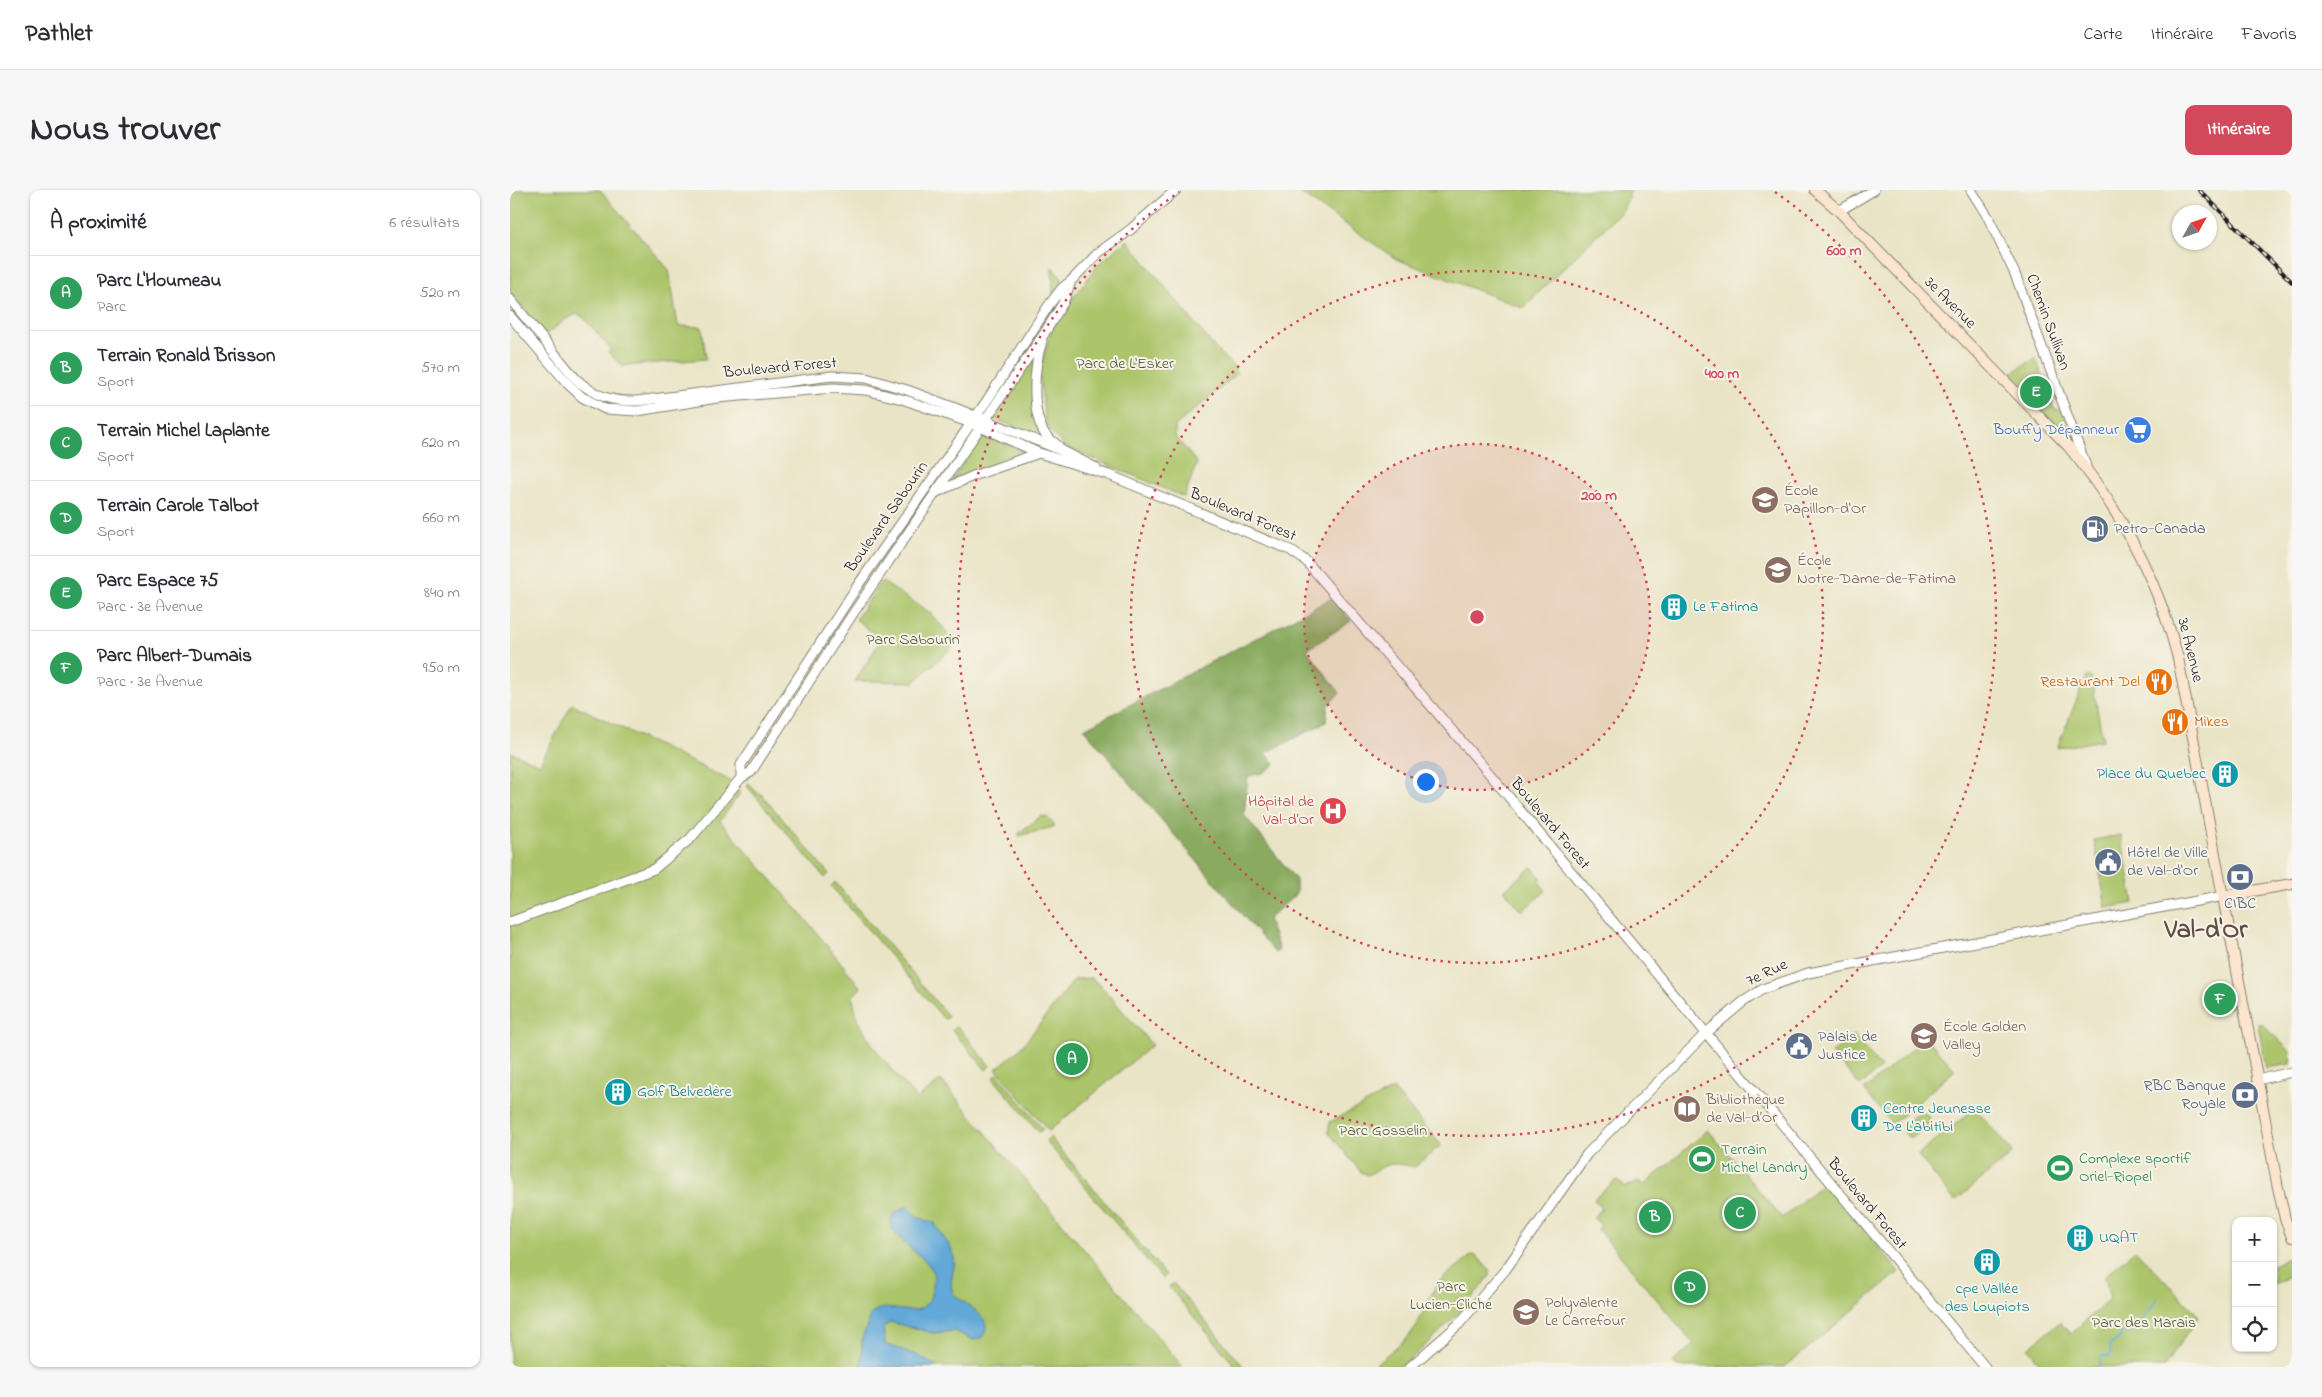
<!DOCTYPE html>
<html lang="fr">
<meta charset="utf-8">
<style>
:root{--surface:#fff;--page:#f7f7f7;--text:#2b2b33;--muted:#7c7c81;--line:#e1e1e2;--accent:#d1495b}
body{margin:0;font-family:"Indie Flower",sans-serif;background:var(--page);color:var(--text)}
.controls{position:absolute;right:15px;bottom:15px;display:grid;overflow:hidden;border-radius:10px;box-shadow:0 1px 4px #0004}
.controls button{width:45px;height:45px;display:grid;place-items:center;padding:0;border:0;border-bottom:1px solid var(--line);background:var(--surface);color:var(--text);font:25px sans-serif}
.compass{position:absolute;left:1662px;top:15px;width:45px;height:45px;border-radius:50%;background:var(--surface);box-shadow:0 1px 4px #0004;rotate:50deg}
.you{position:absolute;left:915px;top:591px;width:18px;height:18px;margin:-12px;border:4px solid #fff;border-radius:50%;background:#1a73e8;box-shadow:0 0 0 8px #1a73e833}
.badge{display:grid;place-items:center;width:32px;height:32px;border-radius:50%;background:var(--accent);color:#fff;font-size:16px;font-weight:700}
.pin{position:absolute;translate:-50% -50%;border:2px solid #fff;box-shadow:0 1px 5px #0006}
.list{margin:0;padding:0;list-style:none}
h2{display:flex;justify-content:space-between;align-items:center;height:65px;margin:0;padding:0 20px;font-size:21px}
h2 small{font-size:16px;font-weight:400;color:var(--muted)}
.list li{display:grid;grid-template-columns:32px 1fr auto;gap:15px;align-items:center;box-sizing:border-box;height:75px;padding:0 20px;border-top:1px solid var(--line)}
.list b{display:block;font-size:19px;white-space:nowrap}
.list p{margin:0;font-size:16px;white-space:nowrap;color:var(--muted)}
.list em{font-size:16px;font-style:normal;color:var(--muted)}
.icon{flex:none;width:28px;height:28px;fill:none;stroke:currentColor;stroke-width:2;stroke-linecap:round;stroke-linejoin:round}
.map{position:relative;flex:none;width:1782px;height:1177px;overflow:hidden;border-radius:10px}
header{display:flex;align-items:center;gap:30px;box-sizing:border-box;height:70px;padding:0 25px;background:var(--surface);border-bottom:1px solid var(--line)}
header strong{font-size:24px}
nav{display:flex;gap:28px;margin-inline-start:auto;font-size:18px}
.intro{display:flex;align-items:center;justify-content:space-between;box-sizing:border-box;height:120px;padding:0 30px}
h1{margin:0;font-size:35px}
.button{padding:12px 22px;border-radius:10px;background:var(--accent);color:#fff;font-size:18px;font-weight:700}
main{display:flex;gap:30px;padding:0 30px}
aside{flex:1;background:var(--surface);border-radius:10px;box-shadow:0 1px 4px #0004}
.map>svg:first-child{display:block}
.green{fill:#acc56b;stroke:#647044}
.forest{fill:#89aa5f;stroke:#52633e}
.water{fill:#62a9d8;stroke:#3f627a}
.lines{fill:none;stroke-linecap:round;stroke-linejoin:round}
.stream{stroke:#62a9d8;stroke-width:2}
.tertiary-casing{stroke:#838071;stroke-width:11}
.secondary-casing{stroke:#838071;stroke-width:12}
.tertiary{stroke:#fff;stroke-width:9}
.secondary{stroke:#fce5cf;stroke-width:10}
.rail-casing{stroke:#1c1c1c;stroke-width:4}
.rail{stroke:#f7f3e8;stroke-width:2;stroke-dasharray:5.5;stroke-linecap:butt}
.ring{fill:none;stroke:#d1495b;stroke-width:2.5;stroke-dasharray:2.5 5}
.labels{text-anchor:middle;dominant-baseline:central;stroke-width:4;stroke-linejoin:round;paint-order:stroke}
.street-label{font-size:16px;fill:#1c1c1c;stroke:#f7f3e8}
.park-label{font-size:16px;fill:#4e5738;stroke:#f7f3e8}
.shop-label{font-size:16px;fill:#366cbe;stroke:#f7f3e8;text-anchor:end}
.education-label{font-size:16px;fill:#785e54;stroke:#f7f3e8;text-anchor:start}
.service-label{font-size:16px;fill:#4e5e75;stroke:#f7f3e8;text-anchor:start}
.culture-label{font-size:16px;fill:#0d838f;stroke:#f7f3e8;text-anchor:start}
.food-label{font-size:16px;fill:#c56008;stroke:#f7f3e8;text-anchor:end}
.health-label{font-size:16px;fill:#be3a42;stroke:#f7f3e8;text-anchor:end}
.leisure-label{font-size:16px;fill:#27864d;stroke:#f7f3e8;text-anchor:start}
.town-label{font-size:26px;font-weight:bold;fill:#614b43;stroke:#f7f3e8}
.centre{fill:#d1495b;stroke:#f7f3e8;stroke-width:2.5}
.ring-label{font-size:15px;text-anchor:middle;font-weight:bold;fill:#d1495b;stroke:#f7f3e8;stroke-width:4;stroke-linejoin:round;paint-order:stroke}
</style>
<header>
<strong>Pathlet</strong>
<nav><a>Carte</a><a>Itinéraire</a><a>Favoris</a></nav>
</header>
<div class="intro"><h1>Nous trouver</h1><a class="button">Itinéraire</a></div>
<main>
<aside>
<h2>À proximité<small>6 résultats</small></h2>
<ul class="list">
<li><span class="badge" style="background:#2e9e5b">A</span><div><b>Parc L'Houmeau</b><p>Parc</p></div><em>520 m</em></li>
<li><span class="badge" style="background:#2e9e5b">B</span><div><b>Terrain Ronald Brisson</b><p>Sport</p></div><em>570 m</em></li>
<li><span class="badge" style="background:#2e9e5b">C</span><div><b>Terrain Michel Laplante</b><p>Sport</p></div><em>620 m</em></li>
<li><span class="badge" style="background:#2e9e5b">D</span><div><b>Terrain Carole Talbot</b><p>Sport</p></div><em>660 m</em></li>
<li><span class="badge" style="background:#2e9e5b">E</span><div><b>Parc Espace 75</b><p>Parc · 3e Avenue</p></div><em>840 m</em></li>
<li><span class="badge" style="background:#2e9e5b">F</span><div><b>Parc Albert-Dumais</b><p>Parc · 3e Avenue</p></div><em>950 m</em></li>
</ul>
</aside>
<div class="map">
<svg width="1782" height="1177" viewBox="0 0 1782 1177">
<rect width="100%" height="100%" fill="#f7f3e8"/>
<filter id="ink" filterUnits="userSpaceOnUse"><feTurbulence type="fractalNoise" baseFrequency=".02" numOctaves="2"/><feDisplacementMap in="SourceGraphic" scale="10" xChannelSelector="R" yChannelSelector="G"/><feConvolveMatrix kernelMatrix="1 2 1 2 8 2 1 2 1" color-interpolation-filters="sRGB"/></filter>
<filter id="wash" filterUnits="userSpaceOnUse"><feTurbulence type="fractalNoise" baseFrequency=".0096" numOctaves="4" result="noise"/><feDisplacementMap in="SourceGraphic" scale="20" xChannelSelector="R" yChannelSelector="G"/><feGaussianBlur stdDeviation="1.12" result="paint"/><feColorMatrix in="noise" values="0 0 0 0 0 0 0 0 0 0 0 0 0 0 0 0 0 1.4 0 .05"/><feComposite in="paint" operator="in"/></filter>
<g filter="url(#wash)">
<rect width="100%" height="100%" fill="#eae4c6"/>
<!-- green -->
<path class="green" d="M 0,0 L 90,0 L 159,80 L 168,136 L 192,137 L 196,169 L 112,176 L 98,162 L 101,159 L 73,127 L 67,124 L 56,129 L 36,145 L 0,102 Z
M 786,0 L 1121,0 L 1113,20 L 1013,118 L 886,69 Z
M 617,50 L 705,158 L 726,179 L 727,184 L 665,236 L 665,246 L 687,273 L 674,307 L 554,256 L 541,242 L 535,231 L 529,182 L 543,134 L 588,75 Z
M 542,77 L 553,90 L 543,104 Z
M 555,98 L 548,117 L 475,225 L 482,207 Z
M 526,164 L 524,185 L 532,248 L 483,228 Z
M 1526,168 L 1544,219 L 1553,221 L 1563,254 L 1498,185 Z
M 472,245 L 514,261 L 513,264 L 442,290 Z
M 371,391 L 419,422 L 447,453 L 404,492 L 345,491 L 371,450 L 346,429 Z
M 1576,487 L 1581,487 L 1593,550 L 1547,558 Z
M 62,514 L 217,589 L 231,602 L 210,631 L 294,727 L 351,798 L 343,806 C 344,842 384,882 407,909 L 431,890 L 673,1177 L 0,1177 L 0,866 L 2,859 L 0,856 L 0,562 L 30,574 Z
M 239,593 L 246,602 L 252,605 L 319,684 L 315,688 L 236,595 Z
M 531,626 L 537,627 L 544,634 L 543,637 L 509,646 L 509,643 Z
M 1611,645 L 1624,713 L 1596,718 L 1584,650 Z
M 1022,677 L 1032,689 L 1029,692 L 1036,701 L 1012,721 L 994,700 Z
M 325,692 L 438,826 L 437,828 L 434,829 L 321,696 Z
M 581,788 L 591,796 L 642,855 L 539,941 L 486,879 L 510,859 L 565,789 Z
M 1724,795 L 1728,816 L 1696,822 L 1692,801 Z
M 1748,834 L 1752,834 L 1781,862 L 1780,874 L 1756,878 Z
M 445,837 L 448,837 L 480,876 L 476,880 L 442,840 Z
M 1343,845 L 1371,878 L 1350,896 L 1322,863 Z
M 1416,847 L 1445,880 L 1382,934 L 1354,900 Z
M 487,884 L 533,939 L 529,942 L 483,888 Z
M 883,899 L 931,955 L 905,977 C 881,972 880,972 858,985 L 851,982 L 818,942 L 820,932 Z
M 1465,918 L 1503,963 L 1445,1011 L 1408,965 Z
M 1409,922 L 1415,923 L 1420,928 L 1419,934 L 1403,947 L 1398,947 L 1393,941 L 1393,936 Z
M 1198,940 L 1272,1028 L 1315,992 L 1389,1082 L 1275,1177 L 1167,1177 L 1163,1172 L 1184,1154 L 1088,1039 L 1091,1036 L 1083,1027 L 1092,1019 L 1084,1009 L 1106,990 L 1115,997 L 1130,992 L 1134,995 Z
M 540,947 L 656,1085 L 652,1088 L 536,951 Z
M 1625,1060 L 1689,1126 L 1654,1177 L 1533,1177 L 1518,1158 L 1550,1132 L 1560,1144 L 1600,1109 L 1595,1086 Z
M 962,1065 L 967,1066 L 980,1081 L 980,1086 C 953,1120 924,1149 891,1177 L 862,1177 L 897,1148 L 906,1137 L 927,1093 Z
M 1780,1067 L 1782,1085 L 1764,1094 L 1763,1075 Z
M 663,1093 L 734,1177 L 726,1177 L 659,1097 Z"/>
<!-- forest -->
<path class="forest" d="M 822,408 L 841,431 L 797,460 L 830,503 L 818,515 L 816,532 L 756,563 L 765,574 L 753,583 L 738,586 L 734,625 L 786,690 L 786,704 L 758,729 L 769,760 L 765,763 L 574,539 Z"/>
<!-- water -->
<path class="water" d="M 395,1017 L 399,1017 L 407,1027 L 425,1033 C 430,1045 441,1054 444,1067 C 446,1079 438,1091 443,1103 C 451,1114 490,1128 471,1148 L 463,1150 L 445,1141 L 423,1143 L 380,1132 L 373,1138 L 375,1154 L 407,1165 L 427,1177 L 351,1177 L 352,1148 L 362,1123 C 377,1110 402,1130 416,1114 C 420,1111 421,1105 422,1100 C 424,1093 425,1084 421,1078 C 411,1061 355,1035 395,1017 Z"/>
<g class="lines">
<!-- stream -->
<path class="stream" d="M 1589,1177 L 1591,1168 L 1594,1165 L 1598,1167 L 1601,1163 L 1600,1155 L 1610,1148 L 1612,1141 L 1620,1142 L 1628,1138 L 1647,1109"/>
</g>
</g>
<g filter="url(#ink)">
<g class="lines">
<!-- tertiary casing -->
<g class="tertiary-casing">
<path id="tertiary" d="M 1461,0 L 1478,27 L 1505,84 L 1576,276
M 1329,21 L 1364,0
M 0,109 L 65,188 C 84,206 101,212 127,211 L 322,186 L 356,188 L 397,200 L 445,218 L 553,261 L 586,278
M 0,126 L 58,194 L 72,207 L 95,219 L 127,221 L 207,208 L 323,198 L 355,200 L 392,209 L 461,233 L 529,263 L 599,285 L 780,360 L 796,371 L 978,582 L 1475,1177
M 532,151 C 524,175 520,221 535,244 C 539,249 545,253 549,257
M 427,302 L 463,286 L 529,263
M 231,588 L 231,575 L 346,398 L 478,209 L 539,115 L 552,98 L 561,91 L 588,63 L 620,40 L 666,0
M 0,732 L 144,679 L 181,648 L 231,588 L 241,582 L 342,425 L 534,144 L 553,113 L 561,91
M 1747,890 L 1782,882
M 900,1177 L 949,1134 L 996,1079 L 1077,964 L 1195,844 L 1233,812 L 1253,799 L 1298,783 L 1714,706"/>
</g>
<!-- secondary casing -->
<g class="secondary-casing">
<path id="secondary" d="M 1305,0 L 1329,21 L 1558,256 C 1609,318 1648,391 1668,468 L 1767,993 L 1775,1029 L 1782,1047
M 1714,706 L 1782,694"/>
</g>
<!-- tertiary -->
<use href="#tertiary" class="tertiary"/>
<!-- secondary -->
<use href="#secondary" class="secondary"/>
<!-- rail casing -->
<g class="rail-casing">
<path id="rail" d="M 1689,0 L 1782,92"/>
</g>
<!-- rail -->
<use href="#rail" class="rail"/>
</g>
</g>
<!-- distance rings -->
<circle cx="967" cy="427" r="173" fill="#d1495b" fill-opacity=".12"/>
<g class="ring">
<circle cx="967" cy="427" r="173"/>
<circle cx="967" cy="427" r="346"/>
<path d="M1265 2A519 519 0 1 1 669 2"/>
</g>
<!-- icons -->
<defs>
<g id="supermarket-disc" transform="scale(1.4375)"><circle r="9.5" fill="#3f7fe0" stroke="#f7f3e8"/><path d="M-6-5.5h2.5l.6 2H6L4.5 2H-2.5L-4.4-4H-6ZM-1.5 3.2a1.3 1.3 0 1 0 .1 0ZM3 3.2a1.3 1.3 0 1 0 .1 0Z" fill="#fff"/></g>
<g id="school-disc" transform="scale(1.4375)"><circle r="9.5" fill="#8d6e63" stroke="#f7f3e8"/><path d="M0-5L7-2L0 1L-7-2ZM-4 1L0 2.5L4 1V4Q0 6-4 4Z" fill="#fff"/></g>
<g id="fuel-disc" transform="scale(1.4375)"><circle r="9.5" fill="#5c6f8a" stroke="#f7f3e8"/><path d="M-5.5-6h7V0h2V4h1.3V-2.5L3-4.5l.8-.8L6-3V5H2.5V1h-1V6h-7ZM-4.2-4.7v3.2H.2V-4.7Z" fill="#fff"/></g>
<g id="building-disc" transform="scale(1.4375)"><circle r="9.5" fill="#0f9aa8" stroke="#f7f3e8"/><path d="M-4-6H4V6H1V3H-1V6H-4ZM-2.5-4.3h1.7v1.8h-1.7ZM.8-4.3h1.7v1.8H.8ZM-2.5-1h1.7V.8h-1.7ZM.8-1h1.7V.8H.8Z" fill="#fff"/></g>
<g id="restaurant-disc" transform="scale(1.4375)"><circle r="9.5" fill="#e8710a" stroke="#f7f3e8"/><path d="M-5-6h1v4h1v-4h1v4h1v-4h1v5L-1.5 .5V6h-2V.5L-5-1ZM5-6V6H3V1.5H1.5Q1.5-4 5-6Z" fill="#fff"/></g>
<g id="hospital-disc" transform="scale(1.4375)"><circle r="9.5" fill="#e0444e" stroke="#f7f3e8"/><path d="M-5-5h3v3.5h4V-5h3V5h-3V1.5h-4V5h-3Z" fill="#fff"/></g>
<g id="civic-disc" transform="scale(1.4375)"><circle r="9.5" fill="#5c6f8a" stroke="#f7f3e8"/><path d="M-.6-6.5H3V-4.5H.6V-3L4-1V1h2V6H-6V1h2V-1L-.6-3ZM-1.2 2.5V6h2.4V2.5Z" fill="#fff"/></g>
<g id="bank-disc" transform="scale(1.4375)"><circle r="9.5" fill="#5c6f8a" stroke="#f7f3e8"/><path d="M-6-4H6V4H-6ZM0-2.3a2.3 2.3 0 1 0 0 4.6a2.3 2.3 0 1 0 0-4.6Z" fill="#fff"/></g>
<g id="library-disc" transform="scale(1.4375)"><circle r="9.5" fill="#8d6e63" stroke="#f7f3e8"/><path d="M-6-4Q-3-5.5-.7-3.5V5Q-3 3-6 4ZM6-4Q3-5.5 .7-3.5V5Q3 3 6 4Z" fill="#fff"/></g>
<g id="stadium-disc" transform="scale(1.4375)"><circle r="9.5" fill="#2e9e5b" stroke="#f7f3e8"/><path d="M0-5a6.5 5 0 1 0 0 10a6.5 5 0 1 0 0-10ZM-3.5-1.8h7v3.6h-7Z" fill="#fff"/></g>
</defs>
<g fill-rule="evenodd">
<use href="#supermarket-disc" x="1628" y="240"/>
<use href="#school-disc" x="1255" y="310"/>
<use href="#fuel-disc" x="1585" y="339"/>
<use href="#school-disc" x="1268" y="380"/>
<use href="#building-disc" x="1164" y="417"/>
<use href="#restaurant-disc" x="1649" y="492"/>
<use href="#restaurant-disc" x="1665" y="532"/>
<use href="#building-disc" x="1715" y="584"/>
<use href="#hospital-disc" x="823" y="621"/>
<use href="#civic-disc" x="1598" y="672"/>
<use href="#bank-disc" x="1730" y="687"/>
<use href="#school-disc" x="1414" y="846"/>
<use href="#civic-disc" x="1289" y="856"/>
<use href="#building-disc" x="108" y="902"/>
<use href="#bank-disc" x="1735" y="905"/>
<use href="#library-disc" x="1177" y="919"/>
<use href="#building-disc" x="1354" y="928"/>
<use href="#stadium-disc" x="1192" y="969"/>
<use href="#stadium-disc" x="1550" y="978"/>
<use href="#building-disc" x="1570" y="1048"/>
<use href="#building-disc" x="1477" y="1072"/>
<use href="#school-disc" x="1016" y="1122"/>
</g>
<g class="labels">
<!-- street labels -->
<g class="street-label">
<text transform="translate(1440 113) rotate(45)">3e Avenue</text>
<text transform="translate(1538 132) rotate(70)">Chemin Sullivan</text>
<text transform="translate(270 178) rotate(-5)">Boulevard Forest</text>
<text transform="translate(733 325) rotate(23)">Boulevard Forest</text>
<text transform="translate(377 327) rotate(-55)">Boulevard Sabourin</text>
<text transform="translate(1680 460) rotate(76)">3e Avenue</text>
<text transform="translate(1040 634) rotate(50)">Boulevard Forest</text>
<text transform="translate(1257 783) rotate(-25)">7e Rue</text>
<text transform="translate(1357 1014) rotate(50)">Boulevard Forest</text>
</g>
<!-- park labels -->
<g class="park-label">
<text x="615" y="174">Parc de L'Esker</text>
<text x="403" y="450">Parc Sabourin</text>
<text x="873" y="941">Parc Gosselin</text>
<text x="941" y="1097">Parc<tspan x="941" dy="18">Lucien-Cliche</tspan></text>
<text x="1634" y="1133">Parc des Marais</text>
</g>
<!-- shop labels -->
<g class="shop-label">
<text x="1609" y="240">Bouffy Dépanneur</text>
</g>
<!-- education labels -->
<g class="education-label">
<text x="1274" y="301">École<tspan x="1274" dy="18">Papillon-d'Or</tspan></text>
<text x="1287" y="371">École<tspan x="1287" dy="18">Notre-Dame-de-Fatima</tspan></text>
<text x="1433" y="837">École Golden<tspan x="1433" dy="18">Valley</tspan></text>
<text x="1196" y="910">Bibliothèque<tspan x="1196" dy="18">de Val-d’Or</tspan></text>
<text x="1035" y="1113">Polyvalente<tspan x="1035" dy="18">Le Carrefour</tspan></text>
</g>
<!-- service labels -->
<g class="service-label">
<text x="1604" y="339">Petro-Canada</text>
<text x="1617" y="663">Hôtel de Ville<tspan x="1617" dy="18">de Val-d'Or</tspan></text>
<text x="1730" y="714" text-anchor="middle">CIBC</text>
<text x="1308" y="847">Palais de<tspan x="1308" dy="18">Justice</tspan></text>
<text x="1716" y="896" text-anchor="end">RBC Banque<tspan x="1716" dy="18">Royale</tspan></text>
</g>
<!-- culture labels -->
<g class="culture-label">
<text x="1183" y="417">Le Fatima</text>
<text x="1696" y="584" text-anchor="end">Place du Quebec</text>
<text x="127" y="902">Golf Belvedère</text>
<text x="1373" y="919">Centre Jeunesse<tspan x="1373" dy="18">De L'abitibi</tspan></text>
<text x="1589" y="1048">UQAT</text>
<text x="1477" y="1099" text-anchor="middle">cpe Vallée<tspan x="1477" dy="18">des Loupiots</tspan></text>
</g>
<!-- food labels -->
<g class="food-label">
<text x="1630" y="492">Restaurant Del</text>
<text x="1684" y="532" text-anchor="start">Mikes</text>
</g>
<!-- health labels -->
<g class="health-label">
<text x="804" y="612">Hôpital de<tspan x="804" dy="18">Val-d’Or</tspan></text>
</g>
<!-- leisure labels -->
<g class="leisure-label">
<text x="1211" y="960">Terrain<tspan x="1211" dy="18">Michel Landry</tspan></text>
<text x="1569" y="969">Complexe sportif<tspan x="1569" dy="18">Oriel-Riopel</tspan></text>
</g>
<!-- town labels -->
<g class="town-label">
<text x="1696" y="741">Val-d'Or</text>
</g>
</g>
<circle cx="967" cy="427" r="8" class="centre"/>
<g class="ring-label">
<text x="1334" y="65">600 m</text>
<text x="1212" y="188">400 m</text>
<text x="1089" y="310">200 m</text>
</g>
</svg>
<div class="controls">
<button>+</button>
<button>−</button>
<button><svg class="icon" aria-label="locate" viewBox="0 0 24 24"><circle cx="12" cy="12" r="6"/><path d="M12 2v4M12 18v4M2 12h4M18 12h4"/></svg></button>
</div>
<svg class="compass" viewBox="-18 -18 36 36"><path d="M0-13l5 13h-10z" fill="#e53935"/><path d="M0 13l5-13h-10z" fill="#7c7c81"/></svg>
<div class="you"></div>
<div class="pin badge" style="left:562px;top:869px;background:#2e9e5b">A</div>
<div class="pin badge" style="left:1145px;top:1027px;background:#2e9e5b">B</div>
<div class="pin badge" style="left:1230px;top:1023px;background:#2e9e5b">C</div>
<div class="pin badge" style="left:1180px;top:1097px;background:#2e9e5b">D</div>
<div class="pin badge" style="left:1526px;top:202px;background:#2e9e5b">E</div>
<div class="pin badge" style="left:1710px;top:809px;background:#2e9e5b">F</div>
</div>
</main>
